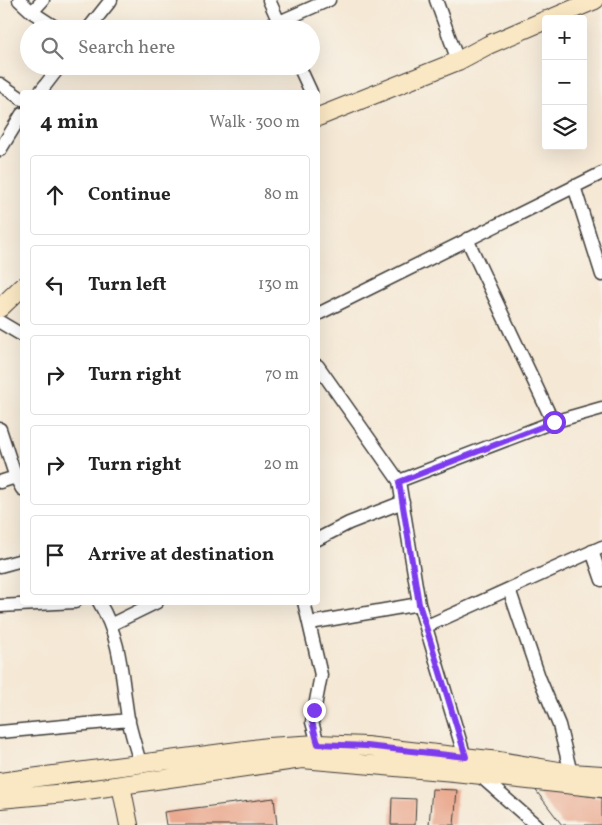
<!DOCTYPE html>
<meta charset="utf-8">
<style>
:root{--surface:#fff;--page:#f6f6f6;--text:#222;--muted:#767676;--line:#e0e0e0}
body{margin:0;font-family:Vollkorn,serif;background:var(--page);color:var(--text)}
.controls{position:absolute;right:15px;top:15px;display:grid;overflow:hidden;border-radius:5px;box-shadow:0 5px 20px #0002}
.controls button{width:45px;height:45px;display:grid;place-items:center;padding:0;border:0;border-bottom:1px solid var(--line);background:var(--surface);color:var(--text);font:25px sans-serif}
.stop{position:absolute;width:15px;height:15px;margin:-11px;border:4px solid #7c3aed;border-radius:50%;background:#fff}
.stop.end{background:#7c3aed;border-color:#fff;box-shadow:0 1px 5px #0008}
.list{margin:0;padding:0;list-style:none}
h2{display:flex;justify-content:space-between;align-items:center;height:65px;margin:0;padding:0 20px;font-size:21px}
h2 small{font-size:16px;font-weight:400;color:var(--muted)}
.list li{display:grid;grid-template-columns:32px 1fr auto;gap:15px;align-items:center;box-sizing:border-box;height:80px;margin:0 10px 10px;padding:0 10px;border:1px solid var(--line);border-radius:5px}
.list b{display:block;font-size:19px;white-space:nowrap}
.list em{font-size:16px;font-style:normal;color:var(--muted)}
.icon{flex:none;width:28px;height:28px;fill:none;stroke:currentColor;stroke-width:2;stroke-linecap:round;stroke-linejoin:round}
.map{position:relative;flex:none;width:602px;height:825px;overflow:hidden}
.search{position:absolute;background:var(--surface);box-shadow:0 5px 20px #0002;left:20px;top:20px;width:300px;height:55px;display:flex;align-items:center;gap:12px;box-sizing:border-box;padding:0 18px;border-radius:28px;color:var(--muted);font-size:19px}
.panel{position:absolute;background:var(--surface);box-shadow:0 5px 20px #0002;left:20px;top:90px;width:300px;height:515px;border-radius:5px}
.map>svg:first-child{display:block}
.building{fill:#eaaa91}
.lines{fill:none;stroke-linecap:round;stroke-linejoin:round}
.street-casing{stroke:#3d3b38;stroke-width:15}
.secondary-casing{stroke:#3d3b38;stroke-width:20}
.street{stroke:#fff;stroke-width:12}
.secondary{stroke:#fae7c3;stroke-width:18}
.route{stroke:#7c3aed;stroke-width:6}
</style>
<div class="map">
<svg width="602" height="825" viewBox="0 0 602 825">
<rect width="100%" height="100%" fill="#f7f3e8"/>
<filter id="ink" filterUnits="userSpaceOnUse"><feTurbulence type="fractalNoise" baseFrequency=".02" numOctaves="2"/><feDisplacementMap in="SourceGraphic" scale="10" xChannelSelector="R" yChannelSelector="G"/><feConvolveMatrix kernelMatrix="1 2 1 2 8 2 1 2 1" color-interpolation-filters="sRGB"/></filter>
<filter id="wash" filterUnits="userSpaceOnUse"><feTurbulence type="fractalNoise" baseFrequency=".0096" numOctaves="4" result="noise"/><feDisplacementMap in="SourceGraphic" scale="20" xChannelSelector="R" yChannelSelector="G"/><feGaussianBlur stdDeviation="1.12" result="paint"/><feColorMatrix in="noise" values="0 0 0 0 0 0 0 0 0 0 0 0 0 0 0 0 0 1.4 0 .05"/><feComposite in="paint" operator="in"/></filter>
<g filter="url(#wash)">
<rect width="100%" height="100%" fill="#f5e8d5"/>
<g id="blocks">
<!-- building -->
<path class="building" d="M 534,788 L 602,798 L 602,825 L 562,825 Z
M 432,789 L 457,790 L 454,825 L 429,825 Z
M 274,798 L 277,825 L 166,825 L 164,812 Z
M 392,798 L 416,799 L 415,825 L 391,825 Z"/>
</g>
</g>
<g filter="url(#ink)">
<use href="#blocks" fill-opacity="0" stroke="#3d3b38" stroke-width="1"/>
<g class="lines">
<!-- street casing -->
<g class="street-casing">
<path id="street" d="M 19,0 L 32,12 L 58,29
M 269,0 L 282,29
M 436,0 L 458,61
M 32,12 L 43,0
M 279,22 L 329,0
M 88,29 L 111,0
M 299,66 L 311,92
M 0,84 L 22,99
M 40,92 L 60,66
M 0,150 L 22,114
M 574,186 L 602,275
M 467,239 L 553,422
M 318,314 L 602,173
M 0,322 L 22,335
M 318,366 L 399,481 L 419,604 L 467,764
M 0,429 L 16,478 L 22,489
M 399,481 L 553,422 L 602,408
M 0,482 L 22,475
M 318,539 L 349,523 L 403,502
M 592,551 L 602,580
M 0,566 L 22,560
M 509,589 L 539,677 L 559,725 L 571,773
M 99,602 C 122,641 121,675 128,718 C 131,733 136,748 140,763
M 304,602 L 321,675 L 312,722 L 318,744
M 0,606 L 75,602
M 310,623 L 419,604
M 112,624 L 157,602
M 427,626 L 602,547
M 0,732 L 129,720
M 479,775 L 536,825"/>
</g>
<!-- secondary casing -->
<g class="secondary-casing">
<path id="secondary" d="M 550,19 L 595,0
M 318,117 L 458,61 L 488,45 L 546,20
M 0,308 L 22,287
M 0,782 L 268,747 L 318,744 L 366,746 L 499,761 L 571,773 L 602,775
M 121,785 L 129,825
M 0,799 L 66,793 L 302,759 L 454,772 L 602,788"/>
</g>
<!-- street -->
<use href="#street" class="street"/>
<!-- secondary -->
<use href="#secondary" class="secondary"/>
</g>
</g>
<g class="lines" filter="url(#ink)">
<!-- route -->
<path class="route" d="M 314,710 L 312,722 L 318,744 L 366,746 L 466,757 L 419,604 L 399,482 L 554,422"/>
</g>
</svg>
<div class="controls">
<button>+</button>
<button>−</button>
<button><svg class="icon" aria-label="layers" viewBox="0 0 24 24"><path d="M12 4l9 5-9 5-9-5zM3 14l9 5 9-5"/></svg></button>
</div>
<div class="stop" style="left:554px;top:422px"></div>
<div class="stop end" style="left:314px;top:710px"></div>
<div class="search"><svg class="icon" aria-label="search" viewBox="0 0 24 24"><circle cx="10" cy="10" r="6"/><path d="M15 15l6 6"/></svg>Search here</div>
<section class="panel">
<h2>4 min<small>Walk · 300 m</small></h2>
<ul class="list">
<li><svg class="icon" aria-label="ahead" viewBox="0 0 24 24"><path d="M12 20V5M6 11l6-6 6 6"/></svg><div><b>Continue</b></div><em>80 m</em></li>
<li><svg class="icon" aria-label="left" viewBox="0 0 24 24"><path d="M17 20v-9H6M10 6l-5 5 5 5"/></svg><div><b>Turn left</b></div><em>130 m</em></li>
<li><svg class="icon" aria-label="right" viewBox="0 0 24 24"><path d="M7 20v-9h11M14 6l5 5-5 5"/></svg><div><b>Turn right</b></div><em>70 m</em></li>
<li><svg class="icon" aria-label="right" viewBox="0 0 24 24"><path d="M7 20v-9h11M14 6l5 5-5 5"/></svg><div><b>Turn right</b></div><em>20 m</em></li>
<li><svg class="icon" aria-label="arrive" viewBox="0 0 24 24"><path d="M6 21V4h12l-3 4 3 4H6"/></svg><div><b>Arrive at destination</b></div></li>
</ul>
</section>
</div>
